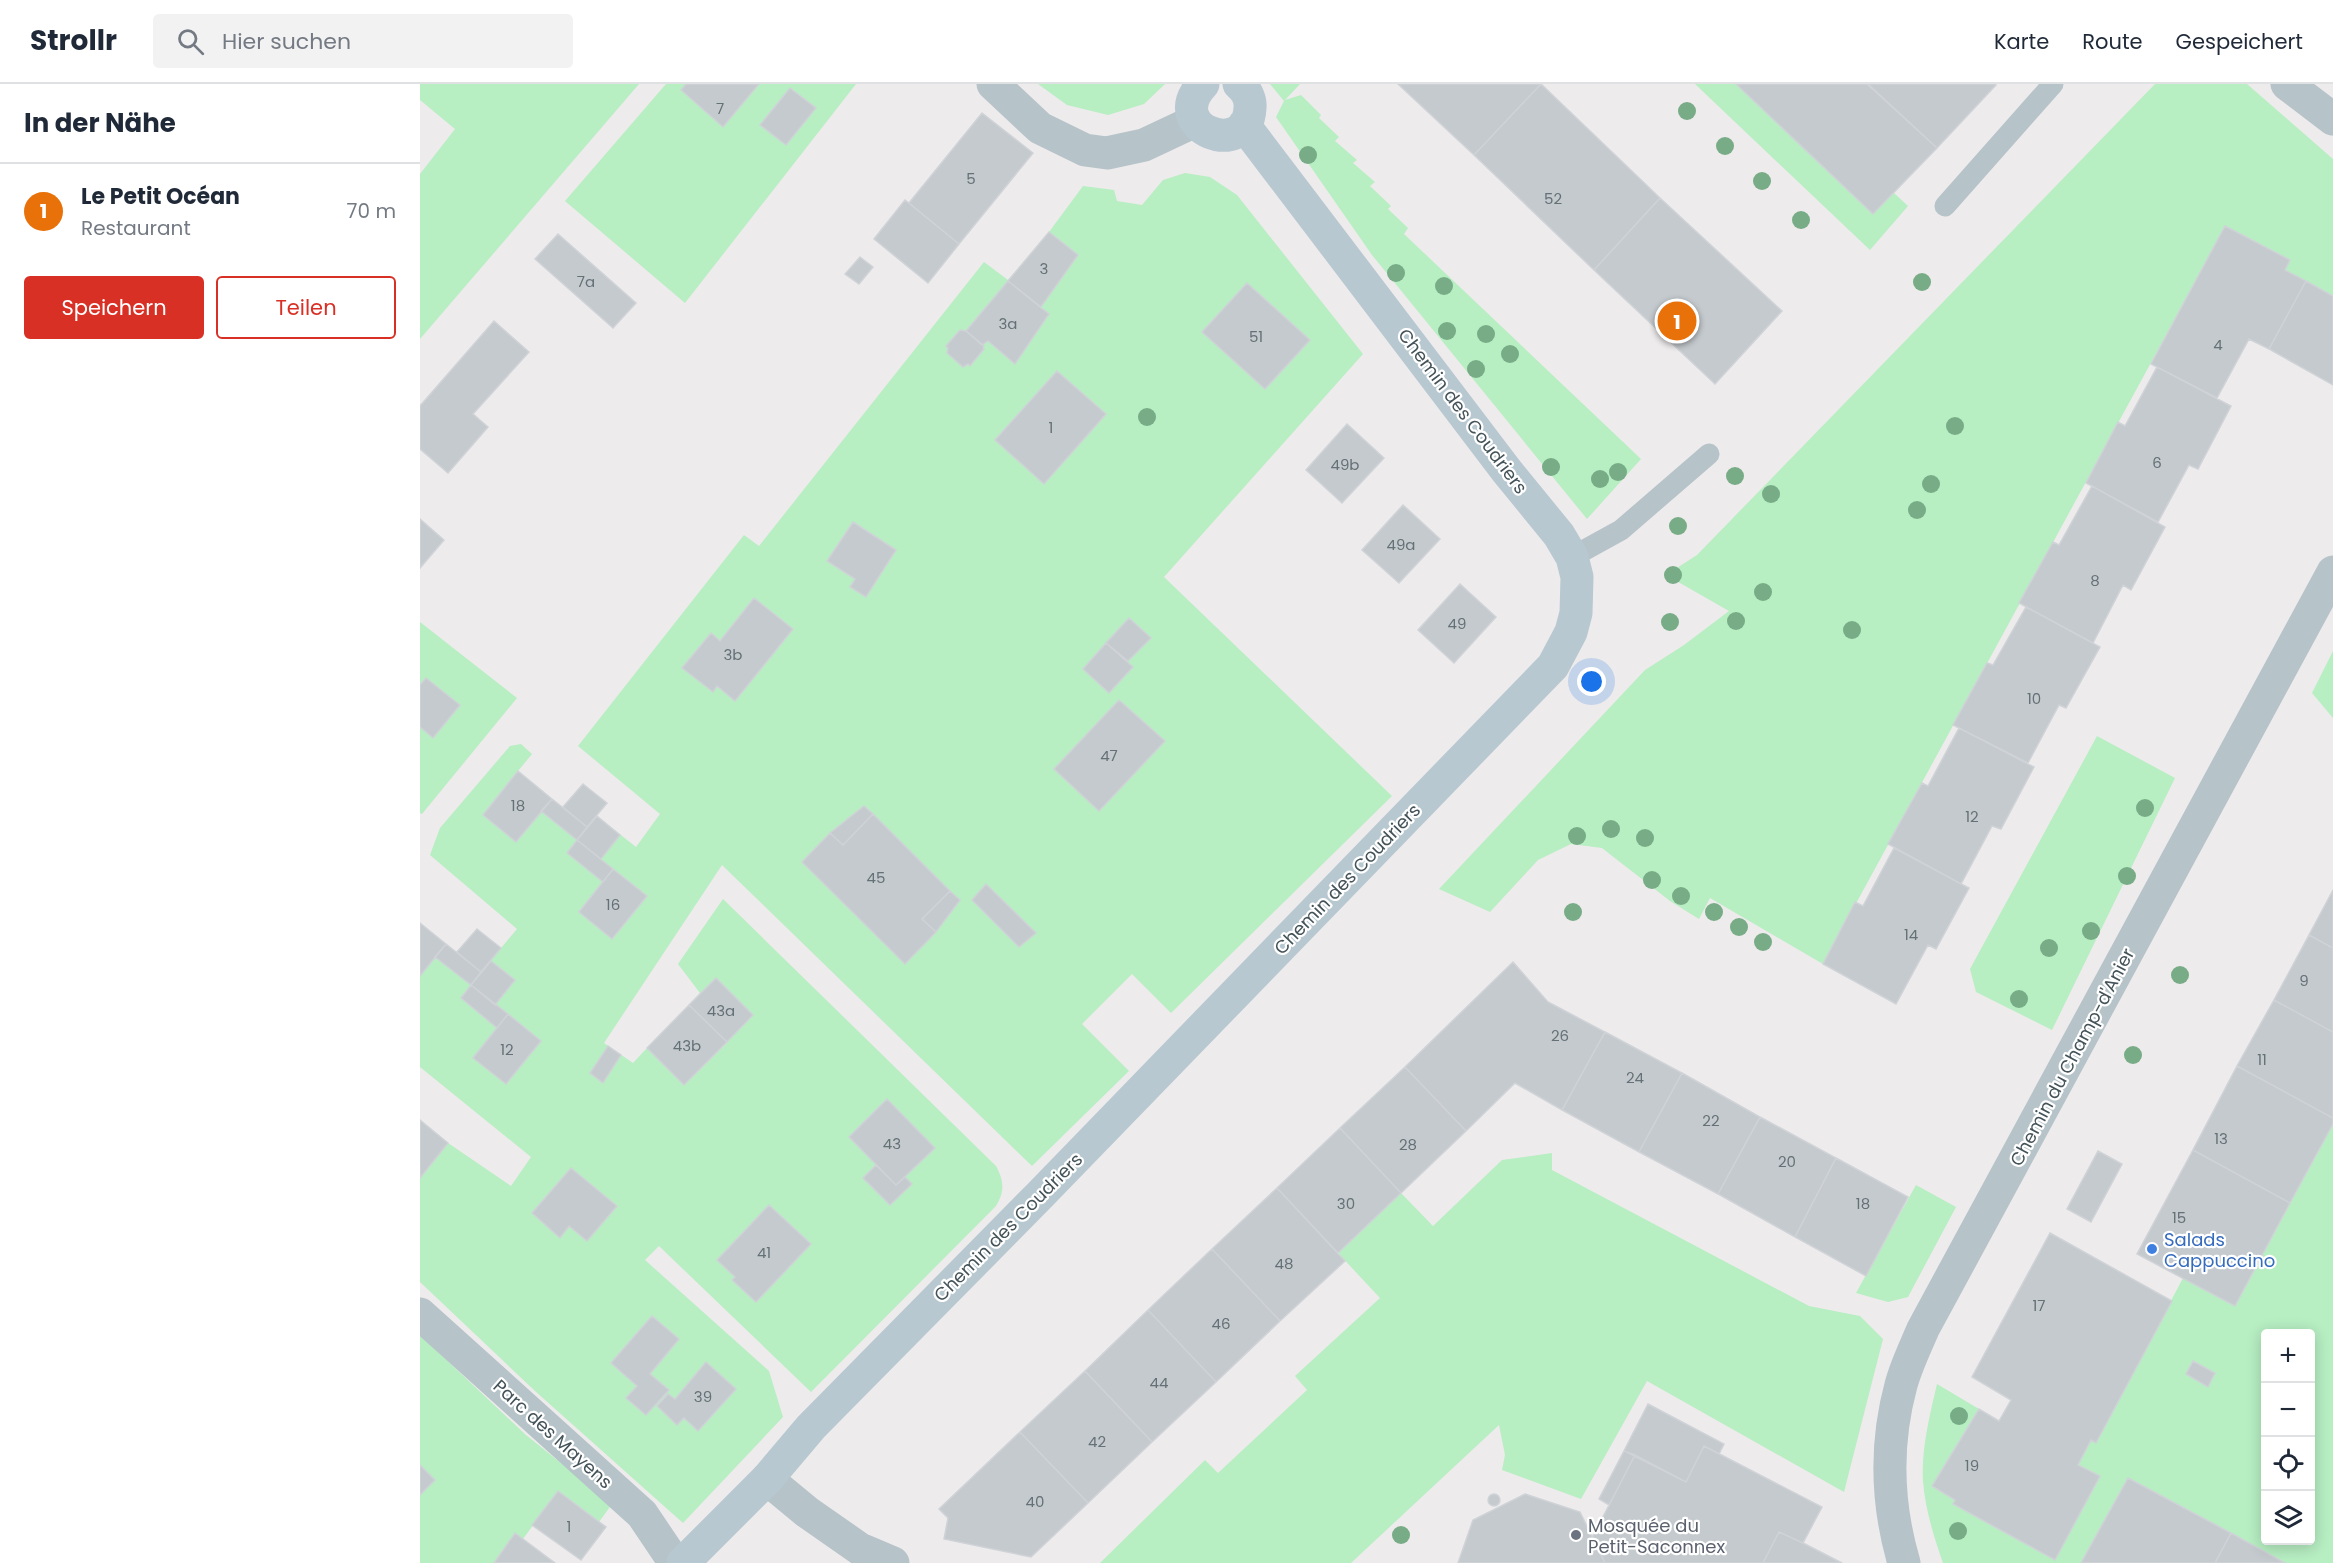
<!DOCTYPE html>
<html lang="de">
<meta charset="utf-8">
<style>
:root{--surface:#fff;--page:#f2f2f3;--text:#1f2937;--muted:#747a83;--line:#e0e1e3;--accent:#d93025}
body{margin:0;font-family:Poppins,sans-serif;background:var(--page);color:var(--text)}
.controls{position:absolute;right:18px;bottom:18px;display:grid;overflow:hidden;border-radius:6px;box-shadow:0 3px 15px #0003}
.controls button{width:54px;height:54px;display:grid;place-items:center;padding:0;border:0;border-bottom:2px solid var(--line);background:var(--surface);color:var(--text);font:30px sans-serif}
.you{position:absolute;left:1172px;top:598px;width:21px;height:21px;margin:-15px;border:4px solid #fff;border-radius:50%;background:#1a73e8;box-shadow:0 0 0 9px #1a73e833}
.badge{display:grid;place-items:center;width:39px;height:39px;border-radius:50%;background:var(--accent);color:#fff;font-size:20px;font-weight:700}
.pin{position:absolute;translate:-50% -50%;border:3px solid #fff;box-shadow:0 2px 6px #0006}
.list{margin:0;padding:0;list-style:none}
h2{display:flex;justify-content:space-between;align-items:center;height:78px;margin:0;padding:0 24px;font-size:26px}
h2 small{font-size:20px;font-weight:400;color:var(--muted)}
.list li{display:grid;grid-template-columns:39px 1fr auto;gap:18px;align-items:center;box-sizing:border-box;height:96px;padding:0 24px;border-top:2px solid var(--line)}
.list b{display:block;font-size:22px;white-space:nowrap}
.list p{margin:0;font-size:20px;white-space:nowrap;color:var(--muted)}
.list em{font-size:20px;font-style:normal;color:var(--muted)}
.actions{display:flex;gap:12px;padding:18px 24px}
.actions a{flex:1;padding:14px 0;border:2px solid var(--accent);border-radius:6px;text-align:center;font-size:21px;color:var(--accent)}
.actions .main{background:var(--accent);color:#fff}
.icon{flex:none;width:33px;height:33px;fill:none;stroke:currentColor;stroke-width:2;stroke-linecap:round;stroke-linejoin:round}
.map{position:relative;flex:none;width:1913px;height:1479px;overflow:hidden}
header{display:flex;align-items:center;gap:36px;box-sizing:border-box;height:84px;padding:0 30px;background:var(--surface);border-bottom:2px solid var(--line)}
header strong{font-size:28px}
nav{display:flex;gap:33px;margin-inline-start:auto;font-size:21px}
.search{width:420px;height:54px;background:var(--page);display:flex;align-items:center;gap:15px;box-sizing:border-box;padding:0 21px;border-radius:6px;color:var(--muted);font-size:22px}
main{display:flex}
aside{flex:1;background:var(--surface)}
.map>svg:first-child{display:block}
.green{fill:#b7eec2;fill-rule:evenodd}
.building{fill:#c5cace;stroke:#cfd3d7;stroke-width:1.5}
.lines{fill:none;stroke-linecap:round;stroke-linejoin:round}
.lane{stroke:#b6c3c9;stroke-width:21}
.street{stroke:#b6c3c9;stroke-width:33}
.secondary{stroke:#b8c8d0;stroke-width:33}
.tree{fill:#77ac86}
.shop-dot{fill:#3f7fe0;stroke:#fff;stroke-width:2}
.worship-dot{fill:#6b7280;stroke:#fff;stroke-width:2}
.labels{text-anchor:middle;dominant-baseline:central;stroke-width:4.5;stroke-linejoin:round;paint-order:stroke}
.number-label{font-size:15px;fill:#647176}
.street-label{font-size:18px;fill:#445359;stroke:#fff}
.shop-label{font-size:18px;fill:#366cbe;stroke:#fff;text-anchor:start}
.worship-label{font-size:18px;fill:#5b616d;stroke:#fff;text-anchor:start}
</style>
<header>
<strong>Strollr</strong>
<div class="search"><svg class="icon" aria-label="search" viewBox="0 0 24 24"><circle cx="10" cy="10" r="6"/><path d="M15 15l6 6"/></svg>Hier suchen</div>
<nav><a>Karte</a><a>Route</a><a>Gespeichert</a></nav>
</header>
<main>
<aside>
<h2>In der Nähe<small></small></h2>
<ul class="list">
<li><span class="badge" style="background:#e8710a">1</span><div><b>Le Petit Océan</b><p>Restaurant</p></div><em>70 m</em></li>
</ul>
<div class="actions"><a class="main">Speichern</a><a>Teilen</a></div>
</aside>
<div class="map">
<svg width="1913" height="1479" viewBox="0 0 1913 1479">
<rect width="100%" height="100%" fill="#eeebec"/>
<!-- green -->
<path class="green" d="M 0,0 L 219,0 L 0,255 L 0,90 L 35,45 L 0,16 Z
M 246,0 L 436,0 L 265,219 L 145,117 Z
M 618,0 L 745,0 L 724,20 L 688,31 L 647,21 Z
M 850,0 L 880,0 L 865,16 L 881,11 L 901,31 L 899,34 L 919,53 L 915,57 L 937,76 L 933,79 L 955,98 L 950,102 L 971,122 L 968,125 L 988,144 L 984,150 L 1221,375 L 1167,435 L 952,171 L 856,33 L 864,17 Z
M 1275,0 L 1316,0 L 1453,130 L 1474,109 L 1488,122 L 1450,166 Z
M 1735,0 L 1827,0 L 1913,75 L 1913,212 L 1865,186 L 1805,143 L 1403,880 L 1290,814 L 1279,835 L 1250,817 L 1182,764 L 1151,760 L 1118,776 L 1070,828 L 1019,805 L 1225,586 L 1264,561 L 1309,527 L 1246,491 L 1277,471 Z
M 765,89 L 790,93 L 817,111 L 943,270 L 744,493 L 972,712 L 751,929 L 712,890 L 662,940 L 709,987 L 612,1082 L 302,781 L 184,959 L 213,979 L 227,964 L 264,1001 L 307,959 L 269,921 L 280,909 L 258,880 L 303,815 L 576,1082 C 584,1097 585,1107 576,1122 L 391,1308 L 239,1162 L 225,1176 L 349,1287 L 363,1333 L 263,1439 L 115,1307 L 0,1198 L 0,1036 L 28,1059 L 91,1102 L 111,1073 L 0,983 L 0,839 L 61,888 L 97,845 L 10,771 L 20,744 L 90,662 L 101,660 L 112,670 L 98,687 L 167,743 L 177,732 L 216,763 L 240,730 L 158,662 L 324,451 L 339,462 L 564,178 L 588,196 L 629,148 L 663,102 L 694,106 L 697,117 L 722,121 L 743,96 Z
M 0,538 L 97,614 L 2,730 L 0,729 Z
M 1913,567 L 1913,634 L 1892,609 Z
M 1677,652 L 1755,694 L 1632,946 L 1556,908 L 1550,885 Z
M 1913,1040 L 1913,1479 L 1523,1479 C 1514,1453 1505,1425 1503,1397 C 1501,1366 1510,1330 1517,1300 L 1559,1325 L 1512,1402 L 1535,1416 L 1533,1420 L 1635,1475 L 1680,1392 L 1658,1381 L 1671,1356 L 1676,1359 L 1763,1194 L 1815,1222 ZM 1846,1250 L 1890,1250 L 1890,1456 L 1846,1456 Z
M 1132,1069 L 1132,1086 L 1389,1222 L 1440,1232 L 1463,1255 L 1424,1408 L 1227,1297 L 1161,1415 L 1082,1386 L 1085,1371 L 1079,1341 L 931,1479 L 680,1479 L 785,1376 L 798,1389 L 887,1306 L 875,1292 L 960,1214 L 918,1169 L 981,1109 L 1013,1142 L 1082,1076 Z
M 1496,1101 L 1536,1123 L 1488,1213 L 1468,1218 L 1436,1209 Z
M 0,1251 L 106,1351 L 192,1420 L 179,1438 L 138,1407 L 103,1455 L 95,1450 L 74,1479 L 0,1479 Z"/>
<!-- building -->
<path class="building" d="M 266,0 L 339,0 L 303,43 L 261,6 Z
M 978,0 L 1121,0 L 1054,71 Z
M 1121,0 L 1240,114 L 1174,186 L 1054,71 Z
M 1316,0 L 1448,0 L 1517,64 L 1453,130 Z
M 1447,0 L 1575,0 L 1576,1 L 1517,64 Z
M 370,4 L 396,24 L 366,61 L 340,41 Z
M 562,29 L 613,69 L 539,160 L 489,119 Z
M 1240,114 L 1362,227 L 1295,300 L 1174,186 Z
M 485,116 L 539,160 L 508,199 L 454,155 Z
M 1805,142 L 1870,176 L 1865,186 L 1886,197 L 1849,265 L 1829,255 L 1797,314 L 1731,280 Z
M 629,148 L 658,171 L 621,223 L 588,197 Z
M 138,150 L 216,219 L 193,244 L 115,175 Z
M 440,173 L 453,183 L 439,200 L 425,190 Z
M 588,197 L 629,230 L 595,280 L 568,257 L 562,261 L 546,247 Z
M 1886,197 L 1913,212 L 1913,301 L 1849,265 Z
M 827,199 L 890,256 L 845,305 L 782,248 Z
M 74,237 L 109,268 L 53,330 L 68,343 L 28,389 L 0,365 L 0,322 Z
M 540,246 L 546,247 L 564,262 L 563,264 L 564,265 L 550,282 L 548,280 L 543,283 L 527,269 L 528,264 L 526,262 Z
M 1737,283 L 1811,322 L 1778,385 L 1769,381 L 1738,438 L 1666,399 L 1698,338 L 1705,342 Z
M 637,287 L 686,330 L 624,400 L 575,356 Z
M 927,340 L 964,374 L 922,419 L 886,386 Z
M 1672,402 L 1745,443 L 1711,506 L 1703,501 L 1673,559 L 1599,519 L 1633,458 L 1639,461 Z
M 983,421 L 1020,455 L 979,499 L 942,466 Z
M 0,435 L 24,456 L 0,484 Z
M 433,438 L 476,466 L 446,513 L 430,503 L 435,495 L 407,477 Z
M 1040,500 L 1076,533 L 1034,579 L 998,546 Z
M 334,514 L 373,545 L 315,617 L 297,602 L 293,608 L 262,584 L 291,549 L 300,557 Z
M 1606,523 L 1680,563 L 1646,624 L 1639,621 L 1608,679 L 1533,641 L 1567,579 L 1573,581 Z
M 709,534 L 731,554 L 708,577 L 686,559 Z
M 686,559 L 713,583 L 689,609 L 663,585 Z
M 6,594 L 40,621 L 13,654 L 0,643 L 0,601 Z
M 699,616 L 745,657 L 679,727 L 634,685 Z
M 1539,644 L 1614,683 L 1581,745 L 1572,742 L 1541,800 L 1468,760 L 1502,699 L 1508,702 Z
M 98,687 L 132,715 L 96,758 L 63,731 Z
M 163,700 L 187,719 L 167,743 L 143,723 Z
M 132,715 L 167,743 L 157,756 L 121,727 Z
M 444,722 L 453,730 L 423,761 L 410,749 Z
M 453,730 L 530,807 L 502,835 L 516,848 L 485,880 L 382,778 L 410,749 L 423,761 Z
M 177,732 L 200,751 L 181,775 L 157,756 Z
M 157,756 L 193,785 L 183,798 L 147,769 Z
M 1474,764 L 1549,804 L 1516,865 L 1508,861 L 1476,920 L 1403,880 L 1435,818 L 1443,822 Z
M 193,785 L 227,812 L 192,855 L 159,828 Z
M 566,800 L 616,849 L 599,863 L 552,816 Z
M 1913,806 L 1913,864 L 1889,851 Z
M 530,807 L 540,816 L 516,848 L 502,835 Z
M 0,839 L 26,860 L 0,892 Z
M 57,845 L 81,864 L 61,888 L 37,868 Z
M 1889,851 L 1913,864 L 1913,948 L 1854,916 Z
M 26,860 L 61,888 L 51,901 L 15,873 Z
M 71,877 L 95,896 L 75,921 L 51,901 Z
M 1093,878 L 1128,918 L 1185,948 L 1142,1026 L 1095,999 L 1046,1047 L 985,983 Z
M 296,894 L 333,931 L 307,958 L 269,921 Z
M 51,901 L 88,930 L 77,944 L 41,914 Z
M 1854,916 L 1913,948 L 1913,1034 L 1817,982 Z
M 269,921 L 307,958 L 264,1001 L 227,964 Z
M 88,930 L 121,957 L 86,1000 L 53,974 Z
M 1185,948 L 1262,989 L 1219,1068 L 1142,1026 Z
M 188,962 L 201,971 L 183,999 L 170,989 Z
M 1817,982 L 1913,1034 L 1913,1040 L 1870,1119 L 1773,1066 Z
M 985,983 L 1046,1047 L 981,1109 L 920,1044 Z
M 1262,989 L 1340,1033 L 1298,1110 L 1219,1068 Z
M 467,1015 L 515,1064 L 476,1101 L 429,1053 Z
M 1340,1033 L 1416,1074 L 1375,1153 L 1298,1110 Z
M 0,1036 L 28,1059 L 0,1094 Z
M 920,1044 L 981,1109 L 918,1169 L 857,1104 Z
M 1773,1066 L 1870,1119 L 1815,1222 L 1717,1170 Z
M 1678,1067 L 1702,1080 L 1671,1138 L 1647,1125 Z
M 1416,1074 L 1488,1113 L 1446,1192 L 1375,1153 Z
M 456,1081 L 476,1101 L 485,1093 L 492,1100 L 470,1121 L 443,1094 Z
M 151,1084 L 197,1122 L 167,1157 L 149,1142 L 140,1154 L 112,1129 Z
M 857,1104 L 925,1177 L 860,1237 L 792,1165 Z
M 349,1121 L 391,1160 L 336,1218 L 312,1196 L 315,1193 L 297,1176 Z
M 1630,1149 L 1752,1217 L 1676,1359 L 1671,1356 L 1658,1381 L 1680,1392 L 1635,1476 L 1533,1420 L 1535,1416 L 1512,1402 L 1559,1325 L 1579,1337 L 1591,1316 L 1552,1293 Z
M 792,1165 L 860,1237 L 796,1298 L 728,1226 Z
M 728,1226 L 796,1298 L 732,1358 L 665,1287 Z
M 232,1232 L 259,1255 L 230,1290 L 249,1306 L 226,1331 L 206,1314 L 217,1302 L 191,1279 Z
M 1773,1277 L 1795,1289 L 1788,1303 L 1766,1290 Z
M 286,1278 L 316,1305 L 278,1347 L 264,1334 L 257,1341 L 237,1322 L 248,1310 L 255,1315 Z
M 665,1287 L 732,1358 L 668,1419 L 600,1348 Z
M 1228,1320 L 1304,1360 L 1299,1370 L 1284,1362 L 1266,1398 L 1204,1367 Z
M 600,1348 L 668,1419 L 611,1473 L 524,1455 L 528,1434 L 519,1425 Z
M 1284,1362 L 1402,1423 L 1383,1459 L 1359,1448 L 1343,1479 L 1185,1479 L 1172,1454 L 1215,1371 L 1266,1398 Z
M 1204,1367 L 1215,1371 L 1189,1421 L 1179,1415 Z
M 0,1381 L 15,1396 L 0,1411 Z
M 1708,1394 L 1811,1449 L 1795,1479 L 1661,1479 Z
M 138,1407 L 186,1443 L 161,1476 L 112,1441 Z
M 1105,1410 L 1160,1428 L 1185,1479 L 1038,1479 L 1053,1436 Z
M1068 1416a6 6 0 1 1 12 0a6 6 0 1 1-12 0Z
M 1359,1448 L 1383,1459 L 1422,1479 L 1343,1479 Z
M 95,1449 L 135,1479 L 74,1479 Z
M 1811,1449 L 1865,1479 L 1795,1479 Z"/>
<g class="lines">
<!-- lane -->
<path class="lane" d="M 1525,122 L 1633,0
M 1152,473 L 1201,446 L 1289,370"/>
<!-- street -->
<path class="street" d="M 573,0 L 620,44 L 665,66 L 687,69 L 724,61 L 775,37
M 1867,0 L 1913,35
M 0,1230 L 222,1430 L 255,1479
M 347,1395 L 387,1428 L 440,1465 L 473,1479
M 1484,1479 C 1467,1421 1465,1360 1481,1301 C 1486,1282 1495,1264 1503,1245 L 1913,488"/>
<!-- secondary -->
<path class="secondary" d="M 783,0 C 741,45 828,76 830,24 C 831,15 826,6 819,0
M 263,1479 L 347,1395 L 391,1343 L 619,1112 L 1133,582 L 1151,548 L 1156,529 L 1157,493 L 1152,473 L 1139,451 L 1086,386 L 824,41"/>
</g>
<!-- trees -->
<g class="tree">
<circle cx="1267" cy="27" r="9"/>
<circle cx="1305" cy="62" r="9"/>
<circle cx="888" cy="71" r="9"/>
<circle cx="1342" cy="97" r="9"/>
<circle cx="1381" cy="136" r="9"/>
<circle cx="976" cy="189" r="9"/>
<circle cx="1502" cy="198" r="9"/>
<circle cx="1024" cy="202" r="9"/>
<circle cx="1027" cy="247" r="9"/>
<circle cx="1066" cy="250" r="9"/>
<circle cx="1090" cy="270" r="9"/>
<circle cx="1056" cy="285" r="9"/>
<circle cx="727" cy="333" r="9"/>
<circle cx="1535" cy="342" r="9"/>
<circle cx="1131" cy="383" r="9"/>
<circle cx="1198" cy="388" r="9"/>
<circle cx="1315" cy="392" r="9"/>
<circle cx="1180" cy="395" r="9"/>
<circle cx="1511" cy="400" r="9"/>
<circle cx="1351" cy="410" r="9"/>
<circle cx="1497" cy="426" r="9"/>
<circle cx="1258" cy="442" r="9"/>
<circle cx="1253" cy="491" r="9"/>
<circle cx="1343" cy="508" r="9"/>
<circle cx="1316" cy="537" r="9"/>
<circle cx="1250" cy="538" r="9"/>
<circle cx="1432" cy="546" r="9"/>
<circle cx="1725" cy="724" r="9"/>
<circle cx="1191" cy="745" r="9"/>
<circle cx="1157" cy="752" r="9"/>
<circle cx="1225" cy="754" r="9"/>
<circle cx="1707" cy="792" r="9"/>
<circle cx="1232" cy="796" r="9"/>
<circle cx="1261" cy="812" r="9"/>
<circle cx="1153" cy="828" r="9"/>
<circle cx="1294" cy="828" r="9"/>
<circle cx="1319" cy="843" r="9"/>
<circle cx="1671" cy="847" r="9"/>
<circle cx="1343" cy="858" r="9"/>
<circle cx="1629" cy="864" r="9"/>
<circle cx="1760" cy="891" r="9"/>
<circle cx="1599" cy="915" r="9"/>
<circle cx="1713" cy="971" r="9"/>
<circle cx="1539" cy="1332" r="9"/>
<circle cx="1538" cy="1447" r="9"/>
<circle cx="981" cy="1451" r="9"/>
</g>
<!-- markers -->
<circle class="shop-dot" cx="1732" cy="1165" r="6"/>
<circle class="worship-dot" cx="1156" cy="1451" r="6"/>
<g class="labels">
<!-- number labels -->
<g class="number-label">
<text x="300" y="24">7</text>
<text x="551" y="94">5</text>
<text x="1133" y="114">52</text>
<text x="624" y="184">3</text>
<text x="166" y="197">7a</text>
<text x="588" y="239">3a</text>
<text x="836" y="252">51</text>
<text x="1798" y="260">4</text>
<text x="631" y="343">1</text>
<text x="1737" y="378">6</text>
<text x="925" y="380">49b</text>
<text x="981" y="460">49a</text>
<text x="1675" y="496">8</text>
<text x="1037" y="539">49</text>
<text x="313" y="570">3b</text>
<text x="1614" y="614">10</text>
<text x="689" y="671">47</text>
<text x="98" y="721">18</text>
<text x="1552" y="732">12</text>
<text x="456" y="793">45</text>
<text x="193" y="820">16</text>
<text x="1491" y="850">14</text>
<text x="1884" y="896">9</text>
<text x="301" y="926">43a</text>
<text x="1140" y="951">26</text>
<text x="267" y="961">43b</text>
<text x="87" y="965">12</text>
<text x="1842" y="975">11</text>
<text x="1215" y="993">24</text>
<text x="1291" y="1036">22</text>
<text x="1801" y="1054">13</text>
<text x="472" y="1059">43</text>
<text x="988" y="1060">28</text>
<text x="1367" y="1077">20</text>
<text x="926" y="1119">30</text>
<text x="1443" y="1119">18</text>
<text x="1759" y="1133">15</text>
<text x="344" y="1168">41</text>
<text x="864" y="1179">48</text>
<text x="1619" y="1221">17</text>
<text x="801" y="1239">46</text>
<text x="739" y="1298">44</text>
<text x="283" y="1312">39</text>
<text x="677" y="1357">42</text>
<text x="1552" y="1381">19</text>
<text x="615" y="1417">40</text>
<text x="149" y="1442">1</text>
</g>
<!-- street labels -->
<g class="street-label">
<text transform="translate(1043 327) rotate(53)">Chemin des Coudriers</text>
<text transform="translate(927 795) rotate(-46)">Chemin des Coudriers</text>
<text transform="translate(1652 973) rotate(-62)">Chemin du Champ-d'Anier</text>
<text transform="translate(588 1143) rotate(-45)">Chemin des Coudriers</text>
<text transform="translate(133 1350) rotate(42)">Parc des Mayens</text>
</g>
<!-- shop labels -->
<g class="shop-label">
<text x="1744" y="1155">Salads<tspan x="1744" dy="21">Cappuccino</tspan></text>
</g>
<!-- worship labels -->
<g class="worship-label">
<text x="1168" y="1441">Mosquée du<tspan x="1168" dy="21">Petit-Saconnex</tspan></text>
</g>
</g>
</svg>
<div class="controls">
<button>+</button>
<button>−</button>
<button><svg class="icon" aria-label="locate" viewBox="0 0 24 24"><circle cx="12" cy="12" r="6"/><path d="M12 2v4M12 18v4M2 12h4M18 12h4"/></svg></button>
<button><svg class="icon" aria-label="layers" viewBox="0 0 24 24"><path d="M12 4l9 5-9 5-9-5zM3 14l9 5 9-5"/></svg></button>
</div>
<div class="you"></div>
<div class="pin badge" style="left:1257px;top:237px;background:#e8710a">1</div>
</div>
</main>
